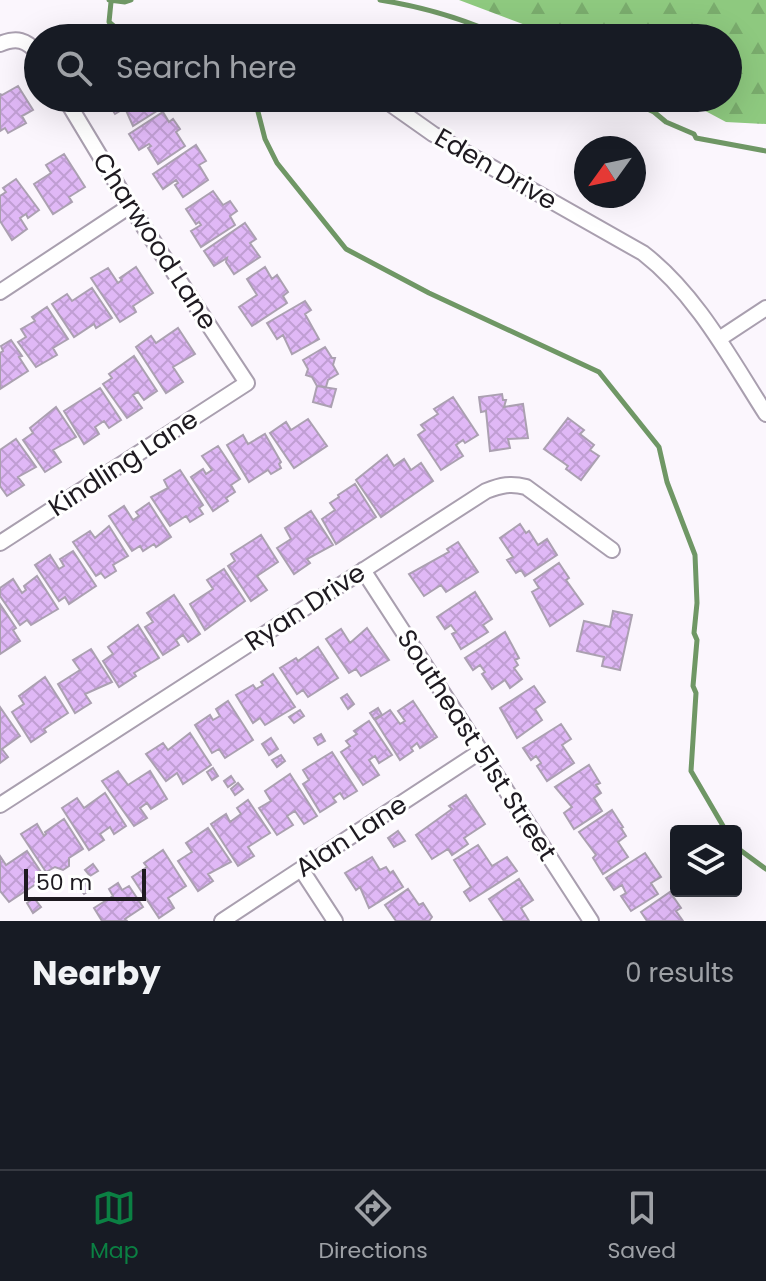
<!DOCTYPE html>
<style>
:root{--surface:#171b24;--page:#20242c;--text:#f1f3f6;--muted:#9ea1a6;--line:#363941;--accent:#0b8043}
body{margin:0;font-family:Poppins,sans-serif;background:var(--page);color:var(--text)}
.controls{position:absolute;right:24px;bottom:24px;display:grid;overflow:hidden;border-radius:8px;box-shadow:0 8px 32px #0002}
.controls button{width:72px;height:72px;display:grid;place-items:center;padding:0;border:0;border-bottom:2px solid var(--line);background:var(--surface);color:var(--text);font:40px sans-serif}
.compass{position:absolute;left:574px;top:136px;width:72px;height:72px;border-radius:50%;background:var(--surface);box-shadow:0 8px 32px #0002;rotate:237deg}
.scale{position:absolute;left:24px;bottom:20px;width:122px;box-sizing:border-box;padding-left:8px;border:4px solid #1e1a20;border-top:0;font-size:22px;line-height:28px;white-space:nowrap;color:#1e1a20;-webkit-text-stroke:6px #fff;paint-order:stroke}
.list{margin:0;padding:0;list-style:none}
h2{display:flex;justify-content:space-between;align-items:center;height:104px;margin:0;padding:0 32px;font-size:34px}
h2 small{font-size:26px;font-weight:400;color:var(--muted)}
.icon{flex:none;width:44px;height:44px;fill:none;stroke:currentColor;stroke-width:2;stroke-linecap:round;stroke-linejoin:round}
.map{position:relative;flex:none;width:766px;height:921px;overflow:hidden}
.search{position:absolute;background:var(--surface);box-shadow:0 8px 32px #0002;left:24px;right:24px;top:24px;height:88px;display:flex;align-items:center;gap:20px;box-sizing:border-box;padding:0 28px;border-radius:44px;color:var(--muted);font-size:30px}
.sheet{height:248px;background:var(--surface)}
nav{display:flex;justify-content:space-around;align-items:center;box-sizing:border-box;height:112px;border-top:2px solid var(--line);background:var(--surface);font-size:22px;color:var(--muted)}
nav a{display:grid;justify-items:center;gap:4px}
nav .on{color:var(--accent)}
.map>svg:first-child{display:block}
.forest{fill:url(#forest-firs)}
.lines{fill:none;stroke-linecap:round;stroke-linejoin:round}
.stream{stroke:#6f9765;stroke-width:5}
.building{fill:url(#building-cross-hatch);stroke:#aba0b1;stroke-width:2}
.minor-casing{stroke:#a99faf;stroke-width:18}
.minor{stroke:#fff;stroke-width:14}
.labels{text-anchor:middle;dominant-baseline:central;stroke-width:6;stroke-linejoin:round;paint-order:stroke}
.street-label{font-size:26px;fill:#1e1a20;stroke:#fff}
</style>
<div class="map">
<svg width="766" height="921" viewBox="0 0 766 921">
<defs>
<pattern id="forest-firs" width="22" height="20" patternUnits="userSpaceOnUse" patternTransform="scale(2)"><rect width="22" height="20" fill="#8ec97f"/><path d="M5 1l3.5 6h-7zM16 11l3.5 6h-7z" fill="#7aac6d"/></pattern>
<pattern id="building-cross-hatch" width="8" height="8" patternUnits="userSpaceOnUse" patternTransform="scale(2)"><rect width="8" height="8" fill="#e0b8f6"/><path d="M0 0l8 8M0 8l8-8" fill="none" stroke="#c09ed3"/></pattern>
</defs>
<rect width="100%" height="100%" fill="#fbf6fd"/>
<!-- forest -->
<path class="forest" d="M 459,0 L 766,0 L 766,124 L 726,122 L 681,98 L 728,98 L 728,38 L 560,38 Z"/>
<g class="lines">
<!-- stream -->
<path class="stream" d="M 109,0 L 125,2 L 131,0
M 380,0 C 424,7 465,19 505,38
M 111,2 L 109,22 L 116,28 L 155,38
M 251,98 L 256,104 L 265,139 L 277,163 L 346,249 L 429,293 L 599,372 L 659,447 L 667,482 L 695,555 L 697,603 L 694,633 L 697,640 L 693,686 L 696,693 L 691,771 L 726,831
M 623,98 L 654,112 L 666,122 L 694,134 L 696,138 L 766,151
M 736,847 L 766,869"/>
</g>
<!-- building -->
<path class="building" d="M 18,86 L 33,110 L 22,116 L 26,123 L 8,133 L 5,128 L 0,131 L 0,94 L 2,95 Z
M 105,98 L 159,98 L 155,101 L 160,109 L 133,126 L 125,108 L 115,114 Z
M 163,112 L 169,122 L 173,119 L 180,129 L 176,132 L 185,146 L 158,164 L 148,148 L 151,146 L 149,144 L 139,150 L 129,134 Z
M 196,145 L 206,161 L 199,165 L 208,180 L 183,197 L 175,185 L 178,183 L 176,180 L 163,189 L 153,174 Z
M 64,154 L 85,187 L 69,197 L 72,202 L 53,214 L 34,184 L 51,173 L 46,165 Z
M 16,179 L 39,210 L 28,218 L 26,214 L 20,218 L 27,229 L 12,240 L 0,221 L 0,196 L 6,192 L 3,188 Z
M 213,191 L 223,205 L 230,201 L 237,211 L 230,216 L 235,225 L 201,247 L 191,231 L 201,225 L 199,222 L 196,224 L 186,209 Z
M 245,223 L 256,239 L 250,243 L 260,257 L 234,274 L 226,262 L 227,258 L 214,266 L 204,251 Z
M 136,267 L 153,293 L 133,306 L 136,312 L 120,322 L 91,278 L 108,268 L 118,283 L 122,280 L 120,278 Z
M 265,267 L 272,279 L 277,275 L 288,292 L 283,296 L 287,303 L 252,326 L 239,307 L 257,295 L 247,279 Z
M 92,288 L 112,318 L 96,328 L 94,324 L 74,337 L 52,304 L 67,294 L 72,301 Z
M 305,301 L 311,310 L 305,314 L 319,339 L 292,354 L 283,335 L 277,339 L 267,323 Z
M 47,307 L 68,339 L 53,348 L 57,355 L 36,367 L 18,342 L 26,337 L 21,329 L 35,321 L 32,317 Z
M 178,328 L 195,354 L 173,367 L 183,382 L 166,393 L 136,347 L 151,336 L 156,343 Z
M 11,340 L 22,356 L 19,357 L 28,371 L 0,389 L 0,353 L 3,351 L 1,346 Z
M 325,347 L 332,358 L 335,358 L 333,365 L 338,374 L 328,380 L 326,387 L 317,386 L 312,377 L 306,375 L 308,369 L 303,360 Z
M 134,356 L 157,391 L 144,400 L 138,392 L 133,395 L 142,408 L 127,418 L 103,384 L 112,378 L 109,374 Z
M 317,386 L 336,389 L 331,407 L 313,402 Z
M 100,388 L 121,420 L 109,428 L 104,421 L 95,427 L 99,434 L 84,444 L 64,411 Z
M 502,394 L 503,400 L 506,400 L 504,407 L 523,404 L 528,438 L 508,439 L 510,448 L 490,451 L 486,411 L 481,412 L 479,397 Z
M 453,397 L 478,435 L 465,443 L 463,440 L 456,445 L 463,456 L 441,470 L 418,435 L 425,430 L 421,425 L 438,414 L 434,409 Z
M 56,407 L 76,437 L 53,450 L 61,462 L 45,472 L 23,440 L 33,433 L 30,428 Z
M 568,418 L 584,430 L 580,434 L 594,445 L 590,450 L 599,456 L 581,480 L 566,469 L 568,466 L 544,449 Z
M 308,419 L 327,446 L 294,468 L 270,433 L 286,422 L 291,430 Z
M 265,434 L 281,462 L 279,464 L 281,468 L 271,474 L 268,470 L 249,482 L 227,445 L 243,435 L 248,444 Z
M 16,439 L 36,467 L 18,477 L 24,485 L 7,496 L 0,486 L 0,450 Z
M 218,446 L 240,479 L 231,485 L 235,492 L 226,498 L 228,501 L 213,511 L 191,477 L 203,469 L 206,474 L 212,470 L 202,456 Z
M 387,455 L 394,466 L 404,459 L 411,470 L 421,463 L 433,481 L 381,517 L 356,480 Z
M 180,470 L 203,505 L 199,508 L 203,514 L 190,522 L 186,516 L 170,526 L 151,497 L 168,488 L 164,480 Z
M 355,484 L 376,517 L 336,544 L 322,519 L 335,510 L 330,503 L 339,497 L 338,495 Z
M 149,503 L 171,537 L 156,547 L 154,544 L 143,551 L 140,546 L 132,551 L 109,516 L 124,506 L 133,520 L 139,516 L 136,512 Z
M 311,511 L 333,545 L 307,559 L 310,563 L 294,574 L 277,548 L 291,539 L 285,528 Z
M 520,524 L 526,533 L 529,531 L 538,545 L 547,539 L 557,555 L 525,576 L 521,570 L 516,573 L 507,560 L 513,557 L 500,538 Z
M 109,526 L 128,556 L 113,565 L 116,571 L 105,578 L 101,573 L 96,576 L 73,542 L 90,531 L 95,538 Z
M 261,535 L 278,562 L 257,576 L 267,590 L 251,601 L 228,566 L 235,561 L 231,554 Z
M 458,542 L 478,572 L 446,592 L 441,585 L 424,596 L 409,574 L 449,552 L 447,549 Z
M 73,551 L 96,586 L 69,604 L 65,597 L 59,601 L 35,565 L 50,555 L 59,569 L 64,566 L 60,559 Z
M 559,563 L 569,578 L 566,580 L 583,604 L 550,626 L 532,592 L 539,588 L 534,580 Z
M 224,569 L 245,601 L 205,630 L 190,604 L 213,589 L 207,580 Z
M 37,576 L 58,609 L 31,625 L 27,620 L 20,625 L 0,596 L 0,588 L 13,579 L 22,593 L 26,590 L 24,586 Z
M 475,592 L 492,619 L 483,625 L 488,632 L 461,649 L 452,634 L 456,632 L 451,625 L 445,629 L 437,617 Z
M 174,595 L 200,634 L 188,642 L 183,635 L 176,640 L 179,645 L 163,655 L 145,627 L 153,622 L 147,613 Z
M 0,604 L 16,628 L 13,630 L 20,641 L 0,654 Z
M 613,611 L 632,615 L 620,670 L 602,666 L 604,657 L 577,651 L 584,621 L 610,627 Z
M 138,625 L 159,658 L 134,673 L 136,676 L 119,687 L 103,661 L 113,654 L 108,647 Z
M 367,628 L 389,660 L 361,676 L 356,669 L 349,673 L 326,639 L 341,629 L 350,643 Z
M 505,632 L 519,658 L 515,660 L 518,665 L 514,668 L 522,679 L 510,688 L 505,680 L 492,689 L 482,674 L 485,672 L 480,665 L 473,670 L 465,658 Z
M 318,647 L 338,678 L 308,697 L 303,690 L 297,694 L 280,668 L 296,658 L 298,661 Z
M 91,649 L 112,682 L 85,694 L 91,703 L 75,713 L 58,684 L 80,670 L 73,660 Z
M 273,674 L 295,707 L 265,725 L 260,718 L 253,723 L 236,695 L 253,685 L 256,689 L 263,685 L 261,682 Z
M 45,677 L 68,713 L 44,729 L 46,732 L 31,742 L 12,712 L 24,704 L 19,696 Z
M 534,686 L 545,702 L 535,709 L 542,720 L 517,738 L 500,708 Z
M 347,694 L 354,704 L 348,709 L 341,698 Z
M 228,701 L 253,740 L 225,758 L 219,749 L 212,753 L 195,725 L 210,715 L 213,720 L 220,716 L 216,709 Z
M 413,701 L 437,737 L 420,748 L 417,743 L 411,748 L 413,751 L 400,760 L 375,720 L 390,710 L 400,724 L 405,721 L 398,711 Z
M 0,707 L 20,736 L 2,749 L 8,757 L 0,763 Z
M 378,708 L 382,715 L 374,719 L 370,713 Z
M 300,710 L 304,716 L 294,723 L 289,717 Z
M 369,721 L 392,755 L 379,763 L 375,756 L 369,760 L 379,775 L 363,785 L 341,752 L 350,746 L 346,741 L 357,734 L 354,731 Z
M 561,724 L 571,739 L 562,745 L 574,763 L 547,781 L 537,766 L 541,763 L 536,756 L 531,760 L 523,748 Z
M 190,733 L 211,765 L 183,784 L 177,773 L 166,781 L 146,754 L 163,743 L 168,750 Z
M 321,734 L 325,741 L 318,745 L 314,738 Z
M 271,738 L 278,749 L 269,755 L 262,744 Z
M 332,752 L 357,791 L 344,799 L 340,793 L 333,798 L 336,802 L 320,812 L 303,784 L 309,780 L 303,770 Z
M 281,755 L 285,761 L 277,767 L 272,760 Z
M 589,765 L 600,783 L 596,785 L 601,793 L 594,798 L 602,811 L 574,829 L 564,813 L 572,807 L 555,787 Z
M 213,768 L 218,776 L 212,780 L 207,772 Z
M 118,771 L 128,785 L 150,771 L 167,799 L 151,809 L 147,803 L 140,808 L 147,818 L 134,826 L 102,781 Z
M 290,774 L 317,816 L 304,824 L 295,811 L 287,816 L 293,825 L 277,835 L 259,808 L 271,801 L 265,791 Z
M 231,776 L 235,782 L 228,787 L 224,781 Z
M 238,783 L 243,789 L 235,795 L 231,789 Z
M 105,793 L 126,826 L 114,834 L 110,827 L 100,834 L 104,840 L 89,850 L 62,808 L 77,798 L 84,808 Z
M 466,795 L 485,824 L 464,838 L 468,844 L 452,855 L 448,849 L 432,859 L 416,835 L 452,809 L 449,806 Z
M 248,800 L 270,833 L 248,847 L 254,856 L 238,866 L 211,824 L 226,814 L 230,822 L 241,814 L 237,808 Z
M 612,810 L 623,827 L 621,828 L 626,836 L 618,842 L 628,857 L 603,874 L 593,858 L 596,855 L 579,832 Z
M 64,819 L 83,849 L 69,858 L 69,866 L 63,870 L 55,867 L 46,872 L 21,834 L 37,824 L 44,836 L 46,834 L 45,832 Z
M 208,828 L 231,862 L 208,874 L 213,881 L 198,891 L 178,861 L 192,852 L 186,843 Z
M 398,831 L 405,841 L 394,847 L 388,838 Z
M 478,845 L 492,866 L 507,857 L 517,871 L 470,901 L 464,892 L 471,887 L 454,860 Z
M 163,850 L 186,886 L 168,898 L 174,908 L 159,918 L 132,877 L 147,867 L 144,863 Z
M 27,851 L 45,878 L 9,902 L 0,891 L 0,856 L 6,865 Z
M 645,853 L 661,877 L 651,883 L 658,894 L 631,911 L 621,896 L 626,893 L 622,885 L 614,890 L 606,878 Z
M 372,857 L 380,870 L 386,867 L 390,873 L 393,871 L 403,887 L 369,908 L 360,887 L 356,890 L 345,873 Z
M 93,864 L 98,871 L 90,876 L 85,870 Z
M 519,879 L 533,900 L 521,908 L 529,921 L 504,921 L 489,899 Z
M 84,882 L 90,890 L 84,894 L 78,886 Z
M 118,883 L 122,890 L 129,886 L 143,907 L 125,919 L 127,921 L 102,921 L 94,908 L 113,896 L 109,889 Z
M 408,889 L 419,905 L 423,903 L 432,917 L 429,921 L 396,921 L 385,905 Z
M 670,892 L 681,908 L 676,911 L 683,921 L 647,921 L 641,912 Z
M 34,898 L 41,907 L 33,913 L 27,903 Z"/>
<g class="lines">
<!-- minor casing -->
<g class="minor-casing">
<path id="minor" d="M 0,44 C 17,37 26,40 38,53
M 382,98 L 433,134 L 643,253 C 697,295 730,358 766,414
M 0,292 L 130,206
M 719,339 L 766,308
M 0,543 L 247,383 L 130,206 L 65,98
M 363,570 L 591,921
M 0,805 L 486,491 C 501,485 511,483 526,487 L 612,550
M 301,869 L 335,921
M 222,921 L 481,751"/>
</g>
<!-- minor -->
<use href="#minor" class="minor"/>
</g>
<g class="labels">
<!-- street labels -->
<g class="street-label">
<text transform="translate(496 169) rotate(30)">Eden Drive</text>
<text transform="translate(155 241) rotate(57)">Charwood Lane</text>
<text transform="translate(123 463) rotate(-33)">Kindling Lane</text>
<text transform="translate(305 607) rotate(-33)">Ryan Drive</text>
<text transform="translate(477 745) rotate(57)">Southeast 51st Street</text>
<text transform="translate(351 836) rotate(-33)">Alan Lane</text>
</g>
</g>
</svg>
<div class="controls">
<button><svg class="icon" aria-label="layers" viewBox="0 0 24 24"><path d="M12 4l9 5-9 5-9-5zM3 14l9 5 9-5"/></svg></button>
</div>
<svg class="compass" viewBox="-18 -18 36 36"><path d="M0-13l5 13h-10z" fill="#e53935"/><path d="M0 13l5-13h-10z" fill="#9ea1a6"/></svg>
<div class="scale">50 m</div>
<div class="search"><svg class="icon" aria-label="search" viewBox="0 0 24 24"><circle cx="10" cy="10" r="6"/><path d="M15 15l6 6"/></svg>Search here</div>
</div>
<section class="sheet">
<h2>Nearby<small>0 results</small></h2>
<ul class="list">
</ul>
</section>
<nav>
<a class="on"><svg class="icon" aria-label="map" viewBox="0 0 24 24"><path d="M3 6l6-2 6 2 6-2v14l-6 2-6-2-6 2zM9 4v14M15 6v14"/></svg>Map</a>
<a><svg class="icon" aria-label="directions" viewBox="0 0 24 24"><path d="M12 3l9 9-9 9-9-9zM9 14v-3h6M13 9l2 2-2 2"/></svg>Directions</a>
<a><svg class="icon" aria-label="saved" viewBox="0 0 24 24"><path d="M7 4h10v16l-5-4-5 4z"/></svg>Saved</a>
</nav>
